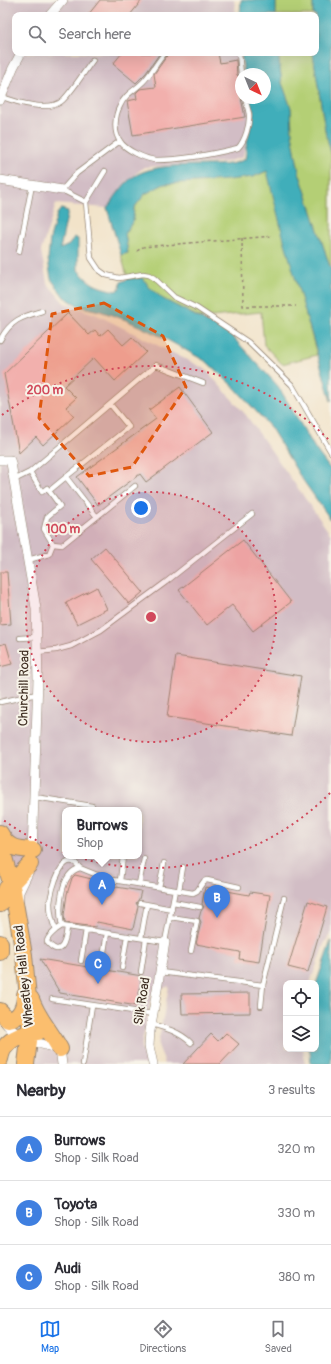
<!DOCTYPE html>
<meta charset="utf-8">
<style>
:root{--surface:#fff;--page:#f7f7f7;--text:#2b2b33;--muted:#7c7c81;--line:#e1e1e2;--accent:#1a73e8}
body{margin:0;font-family:Pangolin,sans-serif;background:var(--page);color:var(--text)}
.controls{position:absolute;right:12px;bottom:12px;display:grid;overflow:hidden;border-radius:8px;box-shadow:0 4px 16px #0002}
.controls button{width:36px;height:36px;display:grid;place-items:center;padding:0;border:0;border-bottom:1px solid var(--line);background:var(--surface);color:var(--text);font:20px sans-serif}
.compass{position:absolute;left:235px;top:68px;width:36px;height:36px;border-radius:50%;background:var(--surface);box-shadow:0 4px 16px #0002;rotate:137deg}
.you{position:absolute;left:141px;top:508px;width:14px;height:14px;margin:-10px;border:3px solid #fff;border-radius:50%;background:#1a73e8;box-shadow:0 0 0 6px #1a73e833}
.badge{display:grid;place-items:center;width:26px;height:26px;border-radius:50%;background:var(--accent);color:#fff;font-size:13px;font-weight:700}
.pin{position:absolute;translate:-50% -33px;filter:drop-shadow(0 1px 2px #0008)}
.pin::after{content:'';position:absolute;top:21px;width:14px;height:12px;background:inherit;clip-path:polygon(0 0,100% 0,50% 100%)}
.popup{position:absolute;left:62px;top:807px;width:80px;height:52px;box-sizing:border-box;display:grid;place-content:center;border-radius:8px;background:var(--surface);filter:drop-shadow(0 1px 3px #0005);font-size:13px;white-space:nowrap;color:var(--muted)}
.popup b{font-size:15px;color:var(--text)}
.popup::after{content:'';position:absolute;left:50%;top:100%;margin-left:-8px;border:8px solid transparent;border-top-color:var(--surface)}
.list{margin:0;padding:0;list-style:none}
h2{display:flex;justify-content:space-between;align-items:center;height:52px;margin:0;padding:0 16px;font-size:17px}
h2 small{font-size:13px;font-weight:400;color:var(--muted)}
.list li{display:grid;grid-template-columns:26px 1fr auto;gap:12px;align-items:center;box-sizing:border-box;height:64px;padding:0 16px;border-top:1px solid var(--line)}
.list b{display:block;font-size:15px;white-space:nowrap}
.list p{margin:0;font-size:13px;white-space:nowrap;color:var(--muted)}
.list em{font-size:13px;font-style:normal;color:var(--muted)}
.icon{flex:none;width:22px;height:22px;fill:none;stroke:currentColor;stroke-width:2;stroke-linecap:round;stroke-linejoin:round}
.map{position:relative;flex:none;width:331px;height:1064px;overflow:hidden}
.search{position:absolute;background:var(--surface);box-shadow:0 4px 16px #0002;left:12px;right:12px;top:12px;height:44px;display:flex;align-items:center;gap:10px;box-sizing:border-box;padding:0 14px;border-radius:8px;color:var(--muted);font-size:15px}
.sheet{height:244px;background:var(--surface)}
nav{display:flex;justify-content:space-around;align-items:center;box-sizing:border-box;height:56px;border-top:1px solid var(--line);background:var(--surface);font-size:11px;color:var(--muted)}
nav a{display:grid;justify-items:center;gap:2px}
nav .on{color:var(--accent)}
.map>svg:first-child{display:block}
.industrial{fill:#d2bdc5;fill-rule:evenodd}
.green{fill:#b4cf75;stroke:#787c4a}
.water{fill:#3faeba;stroke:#3d6c6c}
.building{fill:#f2b0ad}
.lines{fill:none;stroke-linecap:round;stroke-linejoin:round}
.lane-casing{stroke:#968674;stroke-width:6}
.street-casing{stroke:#968674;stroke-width:10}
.highway-casing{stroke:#968674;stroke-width:18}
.path{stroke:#968674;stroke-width:1.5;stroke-dasharray:3 3;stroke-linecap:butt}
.lane{stroke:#fff;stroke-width:4.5}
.street{stroke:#fff;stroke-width:9}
.highway{stroke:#fbbe6e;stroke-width:16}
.marked{fill:#df570d;fill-opacity:0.2;stroke:#df570d;stroke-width:3;stroke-dasharray:8 5;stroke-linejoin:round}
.ring{fill:none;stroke:#d1495b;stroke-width:2;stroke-dasharray:2 4}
.labels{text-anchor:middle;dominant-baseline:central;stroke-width:4;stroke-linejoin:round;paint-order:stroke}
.street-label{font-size:13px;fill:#3b2a1e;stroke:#f7f3e8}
.centre{fill:#d1495b;stroke:#f7f3e8;stroke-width:2}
.ring-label{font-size:12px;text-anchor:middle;font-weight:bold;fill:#d1495b;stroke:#f7f3e8;stroke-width:4;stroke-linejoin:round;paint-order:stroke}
</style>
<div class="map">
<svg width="331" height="1064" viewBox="0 0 331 1064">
<rect width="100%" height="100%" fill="#f7f3e8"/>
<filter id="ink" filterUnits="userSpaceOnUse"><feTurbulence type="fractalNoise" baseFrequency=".025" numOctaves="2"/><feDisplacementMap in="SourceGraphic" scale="8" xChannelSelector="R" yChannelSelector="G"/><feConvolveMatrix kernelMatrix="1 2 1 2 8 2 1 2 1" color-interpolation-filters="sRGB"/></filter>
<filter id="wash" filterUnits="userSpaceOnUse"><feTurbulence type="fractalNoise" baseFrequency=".012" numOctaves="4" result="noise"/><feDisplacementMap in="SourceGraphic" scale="16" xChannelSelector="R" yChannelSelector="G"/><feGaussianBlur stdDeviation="0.9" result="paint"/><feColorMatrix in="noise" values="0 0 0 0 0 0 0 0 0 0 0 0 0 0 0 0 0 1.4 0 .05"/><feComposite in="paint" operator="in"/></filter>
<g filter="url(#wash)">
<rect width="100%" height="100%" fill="#f2e3c9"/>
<!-- industrial -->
<path class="industrial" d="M 0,0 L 234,0 L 236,15 L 15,15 L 15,53 L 240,53 L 241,98 L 246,98 L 251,112 L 243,157 L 226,162 L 144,167 L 126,182 L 107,208 L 56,204 L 41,251 L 47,283 L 64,303 L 95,314 L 205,369 L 246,415 L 331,535 L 331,933 L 324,944 L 310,983 L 286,983 L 286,1049 L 303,1049 L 305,1064 L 165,1064 L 158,1045 L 169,986 L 152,993 L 141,1048 L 147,1064 L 26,1064 L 30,1033 L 0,841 ZM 65,810 L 139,810 L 139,856 L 65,856 Z"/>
<!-- green -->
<path class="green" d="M 276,0 L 313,0 L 313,15 L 276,15 Z
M 278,53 L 313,53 L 325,130 L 331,153 L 331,270 L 299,172 L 292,134 L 291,108 L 282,83 Z
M 267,171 L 317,355 L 282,364 L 264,345 L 261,312 L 201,318 L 163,299 L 149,287 L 143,278 L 128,279 L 121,255 L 128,253 L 125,233 L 133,221 L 134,208 L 145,194 L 164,184 L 253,177 Z"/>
<!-- water -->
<path class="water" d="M 241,0 L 276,0 L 276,15 L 240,15 Z
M 313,0 L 331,0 L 331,153 L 325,130 L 313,54 L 316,53 L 316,15 L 313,15 Z
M 241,53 L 278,53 L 282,83 L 291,108 L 292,134 L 299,172 L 331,270 L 331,401 L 283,236 L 267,171 L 253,177 L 228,180 L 164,184 L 145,194 L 134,208 L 133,221 L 125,233 L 128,253 L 121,255 L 107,208 C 113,200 119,191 126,183 C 144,163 184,166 208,165 C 221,165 234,165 245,159 L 246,153 L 246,147 L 254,112 L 248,98 L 265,98 L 265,74 L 244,74 Z
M 61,209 L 68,211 L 60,249 L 69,245 L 74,237 L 78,239 L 78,270 C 91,285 97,287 116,291 L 120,288 L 121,282 L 128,279 L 143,278 L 149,287 L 163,299 L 230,334 L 278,386 L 316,450 L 331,470 L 331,520 L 300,476 L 271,428 L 236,389 L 207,362 L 166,339 L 126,320 L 100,311 L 81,307 L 64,297 L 51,279 L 48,259 L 50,239 L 57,214 Z
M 331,941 L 331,1064 L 311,1064 L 310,1051 L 308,1049 L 316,1049 L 316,984 Z"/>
<g id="blocks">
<!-- building -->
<path class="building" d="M 100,0 L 142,0 L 130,15 L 88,15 Z
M 122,53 L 160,53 L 146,73 L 136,83 L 113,64 Z
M 169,53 L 218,53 L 220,63 L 236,60 L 237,75 L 241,78 L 241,98 L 245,117 L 133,135 L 127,101 L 137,99 L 136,93 L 140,89 L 156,87 L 154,74 Z
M 68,313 L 89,335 L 95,330 L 100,336 L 108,329 L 123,345 L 132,337 L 146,352 L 115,381 L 94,358 L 64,386 L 76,398 L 66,407 L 74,416 L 43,445 L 36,437 L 19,453 L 4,374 Z
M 180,387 L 213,432 L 146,482 L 140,474 L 98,505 L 77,477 L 156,419 L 149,410 Z
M 243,540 L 291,602 L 253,631 L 232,605 L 207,625 L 179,590 Z
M 105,547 L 143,592 L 129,604 L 91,559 Z
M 0,572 L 7,572 L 11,624 L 0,625 Z
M 97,587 L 107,609 L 77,624 L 66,603 Z
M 6,643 L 12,664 L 0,667 L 0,645 Z
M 176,656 L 301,676 L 291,736 L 167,717 Z
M 75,875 L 104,882 L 104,885 L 141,891 L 139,899 L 136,903 L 138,906 L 133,929 L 97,922 L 96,927 L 65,923 L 64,915 L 67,894 L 72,878 Z
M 205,887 L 249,895 L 250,892 L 270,895 L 259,962 L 239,959 L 240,952 L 196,944 L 201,922 L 199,918 L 201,911 L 204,907 L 202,904 Z
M 308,901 L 327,907 L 308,972 L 288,967 Z
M 40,959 L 142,976 L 137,1006 L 60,993 Z
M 250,993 L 250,1013 L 182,1014 L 181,994 Z
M 226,1033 L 239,1044 L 220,1064 L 183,1064 L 211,1034 L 218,1041 Z"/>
</g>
</g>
<g filter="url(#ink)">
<use href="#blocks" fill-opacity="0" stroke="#968674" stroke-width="1"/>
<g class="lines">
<!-- lane casing -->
<g class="lane-casing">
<path id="lane" d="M 165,53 C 157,62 151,74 143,82 C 134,91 125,94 120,106 C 115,115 113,132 120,141 C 125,150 147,160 157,160 C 184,160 213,154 238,148 C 245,141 250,124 249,114 C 248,109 246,103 245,98
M 239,53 L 241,74
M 0,96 C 15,102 51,113 63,100 C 74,89 84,72 93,60
M 120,141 L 77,173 L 62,190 L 86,202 L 91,258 L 99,270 L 106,275 L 119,278 L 143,274 L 149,275 L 154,278 L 174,297 L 197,308 L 248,342 L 292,385 L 331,452
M 86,202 L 105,171
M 19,252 L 32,185
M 0,340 C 11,320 21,317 42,311
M 14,480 L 30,472 L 156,365 L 203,383
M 49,491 L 66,477
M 97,517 L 66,477 L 129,427 L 110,404
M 53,544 L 62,545 L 135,486
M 28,560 L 49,554 L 53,544 L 44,529 L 47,517 L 60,506 L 47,488 L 42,492 L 30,472
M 20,638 L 37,637
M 37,652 L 56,650 L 71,646 L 101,630 L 166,582 L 252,514
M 0,702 L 37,694
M 35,797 L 92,806
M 80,868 L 107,879 L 175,890 L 165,942 L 62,926 C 58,909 60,873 80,868 Z
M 120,881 L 123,856
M 139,884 L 144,859
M 159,887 L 164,863
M 175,890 L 193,893 L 197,891 L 204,881 L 207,880 L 239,887
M 179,890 L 183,867
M 173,902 L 200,907
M 140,903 L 172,909
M 170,917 L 197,921 L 191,951
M 62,926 L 56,930 C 52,922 50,913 50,903 C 51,890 63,845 80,868
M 56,930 C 52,934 47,937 47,942 C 62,960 66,939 67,927
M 141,938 L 147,904
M 81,961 L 86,930
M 102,964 L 107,933
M 122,968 L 127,936
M 141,972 L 146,939
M 160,972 L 263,985 L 284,898
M 52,999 L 153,1014
M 261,1006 L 263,985
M 151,1024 C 166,1028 180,1032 191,1043
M 83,1064 L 92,1005"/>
</g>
<!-- street casing -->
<g class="street-casing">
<path id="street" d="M 50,15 L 63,0
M 0,100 L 13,68 L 21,53
M 0,180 L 62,190
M 0,460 L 10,460 L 11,463 L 36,608 L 38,679 L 32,854
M 18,900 L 19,892 L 28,873
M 3,1019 C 15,1040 39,1043 60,1049
M 60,1049 L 62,1064
M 153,1064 L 149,1046 L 150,1031 L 165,942"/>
</g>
<!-- highway casing -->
<g class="highway-casing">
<path id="highway" d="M 0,833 C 8,849 17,849 33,850
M 0,842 L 13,891 L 24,955 L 30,1019 L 30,1033 L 26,1064
M 0,904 L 7,888 L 30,864
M 0,943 L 0,952
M 31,999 C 37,1017 51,1032 60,1049
M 0,1011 L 8,1020 C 20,1019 25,1006 25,995
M 0,1059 C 1,1055 2,1050 5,1047 C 11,1038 27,1032 38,1032"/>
</g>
<!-- path -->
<path class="path" d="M 242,238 L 243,306 L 296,306
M 137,251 L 143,247 L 273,236"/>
<!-- lane -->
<use href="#lane" class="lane"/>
<!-- street -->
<use href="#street" class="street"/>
<!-- highway -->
<use href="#highway" class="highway"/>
</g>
</g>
<!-- marked area -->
<path class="marked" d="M 104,303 L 163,336 L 186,387 L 132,467 L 89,476 L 39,418 L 52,314 Z"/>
<!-- distance rings -->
<circle cx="151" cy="617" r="125" fill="#d1495b" fill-opacity=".12"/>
<g class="ring">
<circle cx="151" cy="617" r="125"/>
<path d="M330 793A251 251 0 0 1 2 819M2 415A251 251 0 0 1 330 441"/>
</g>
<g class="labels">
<!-- street labels -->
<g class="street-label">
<text transform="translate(24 688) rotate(-89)">Churchill Road</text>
<text transform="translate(24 976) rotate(-96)">Wheatley Hall Road</text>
<text transform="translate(142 1001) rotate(-81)">Silk Road</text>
</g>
</g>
<circle cx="151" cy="617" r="6" class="centre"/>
<g class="ring-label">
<text x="45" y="394">200 m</text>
<text x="63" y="533">100 m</text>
</g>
</svg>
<div class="controls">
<button><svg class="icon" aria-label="locate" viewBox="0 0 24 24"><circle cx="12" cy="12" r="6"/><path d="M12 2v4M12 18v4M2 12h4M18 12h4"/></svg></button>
<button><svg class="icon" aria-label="layers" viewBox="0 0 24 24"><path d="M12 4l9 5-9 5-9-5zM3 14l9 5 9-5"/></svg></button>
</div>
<svg class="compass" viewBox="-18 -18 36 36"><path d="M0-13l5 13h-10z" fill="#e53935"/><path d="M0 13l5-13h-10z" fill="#7c7c81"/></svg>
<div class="you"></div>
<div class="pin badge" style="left:102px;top:905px;background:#3f7fe0">A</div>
<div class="popup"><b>Burrows</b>Shop</div>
<div class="pin badge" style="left:217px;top:918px;background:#3f7fe0">B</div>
<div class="pin badge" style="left:98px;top:984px;background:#3f7fe0">C</div>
<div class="search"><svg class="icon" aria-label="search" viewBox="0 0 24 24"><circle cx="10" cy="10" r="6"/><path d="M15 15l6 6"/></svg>Search here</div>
</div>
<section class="sheet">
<h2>Nearby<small>3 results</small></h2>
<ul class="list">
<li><span class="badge" style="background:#3f7fe0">A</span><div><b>Burrows</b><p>Shop · Silk Road</p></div><em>320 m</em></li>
<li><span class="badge" style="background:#3f7fe0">B</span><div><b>Toyota</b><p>Shop · Silk Road</p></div><em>330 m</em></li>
<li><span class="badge" style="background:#3f7fe0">C</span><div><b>Audi</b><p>Shop · Silk Road</p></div><em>380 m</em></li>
</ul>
</section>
<nav>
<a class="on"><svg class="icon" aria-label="map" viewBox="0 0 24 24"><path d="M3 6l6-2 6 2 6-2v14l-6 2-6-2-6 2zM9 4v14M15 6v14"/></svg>Map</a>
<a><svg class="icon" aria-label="directions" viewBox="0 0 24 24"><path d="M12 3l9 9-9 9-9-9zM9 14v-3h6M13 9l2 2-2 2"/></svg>Directions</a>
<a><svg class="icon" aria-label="saved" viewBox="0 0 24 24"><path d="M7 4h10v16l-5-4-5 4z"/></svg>Saved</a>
</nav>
